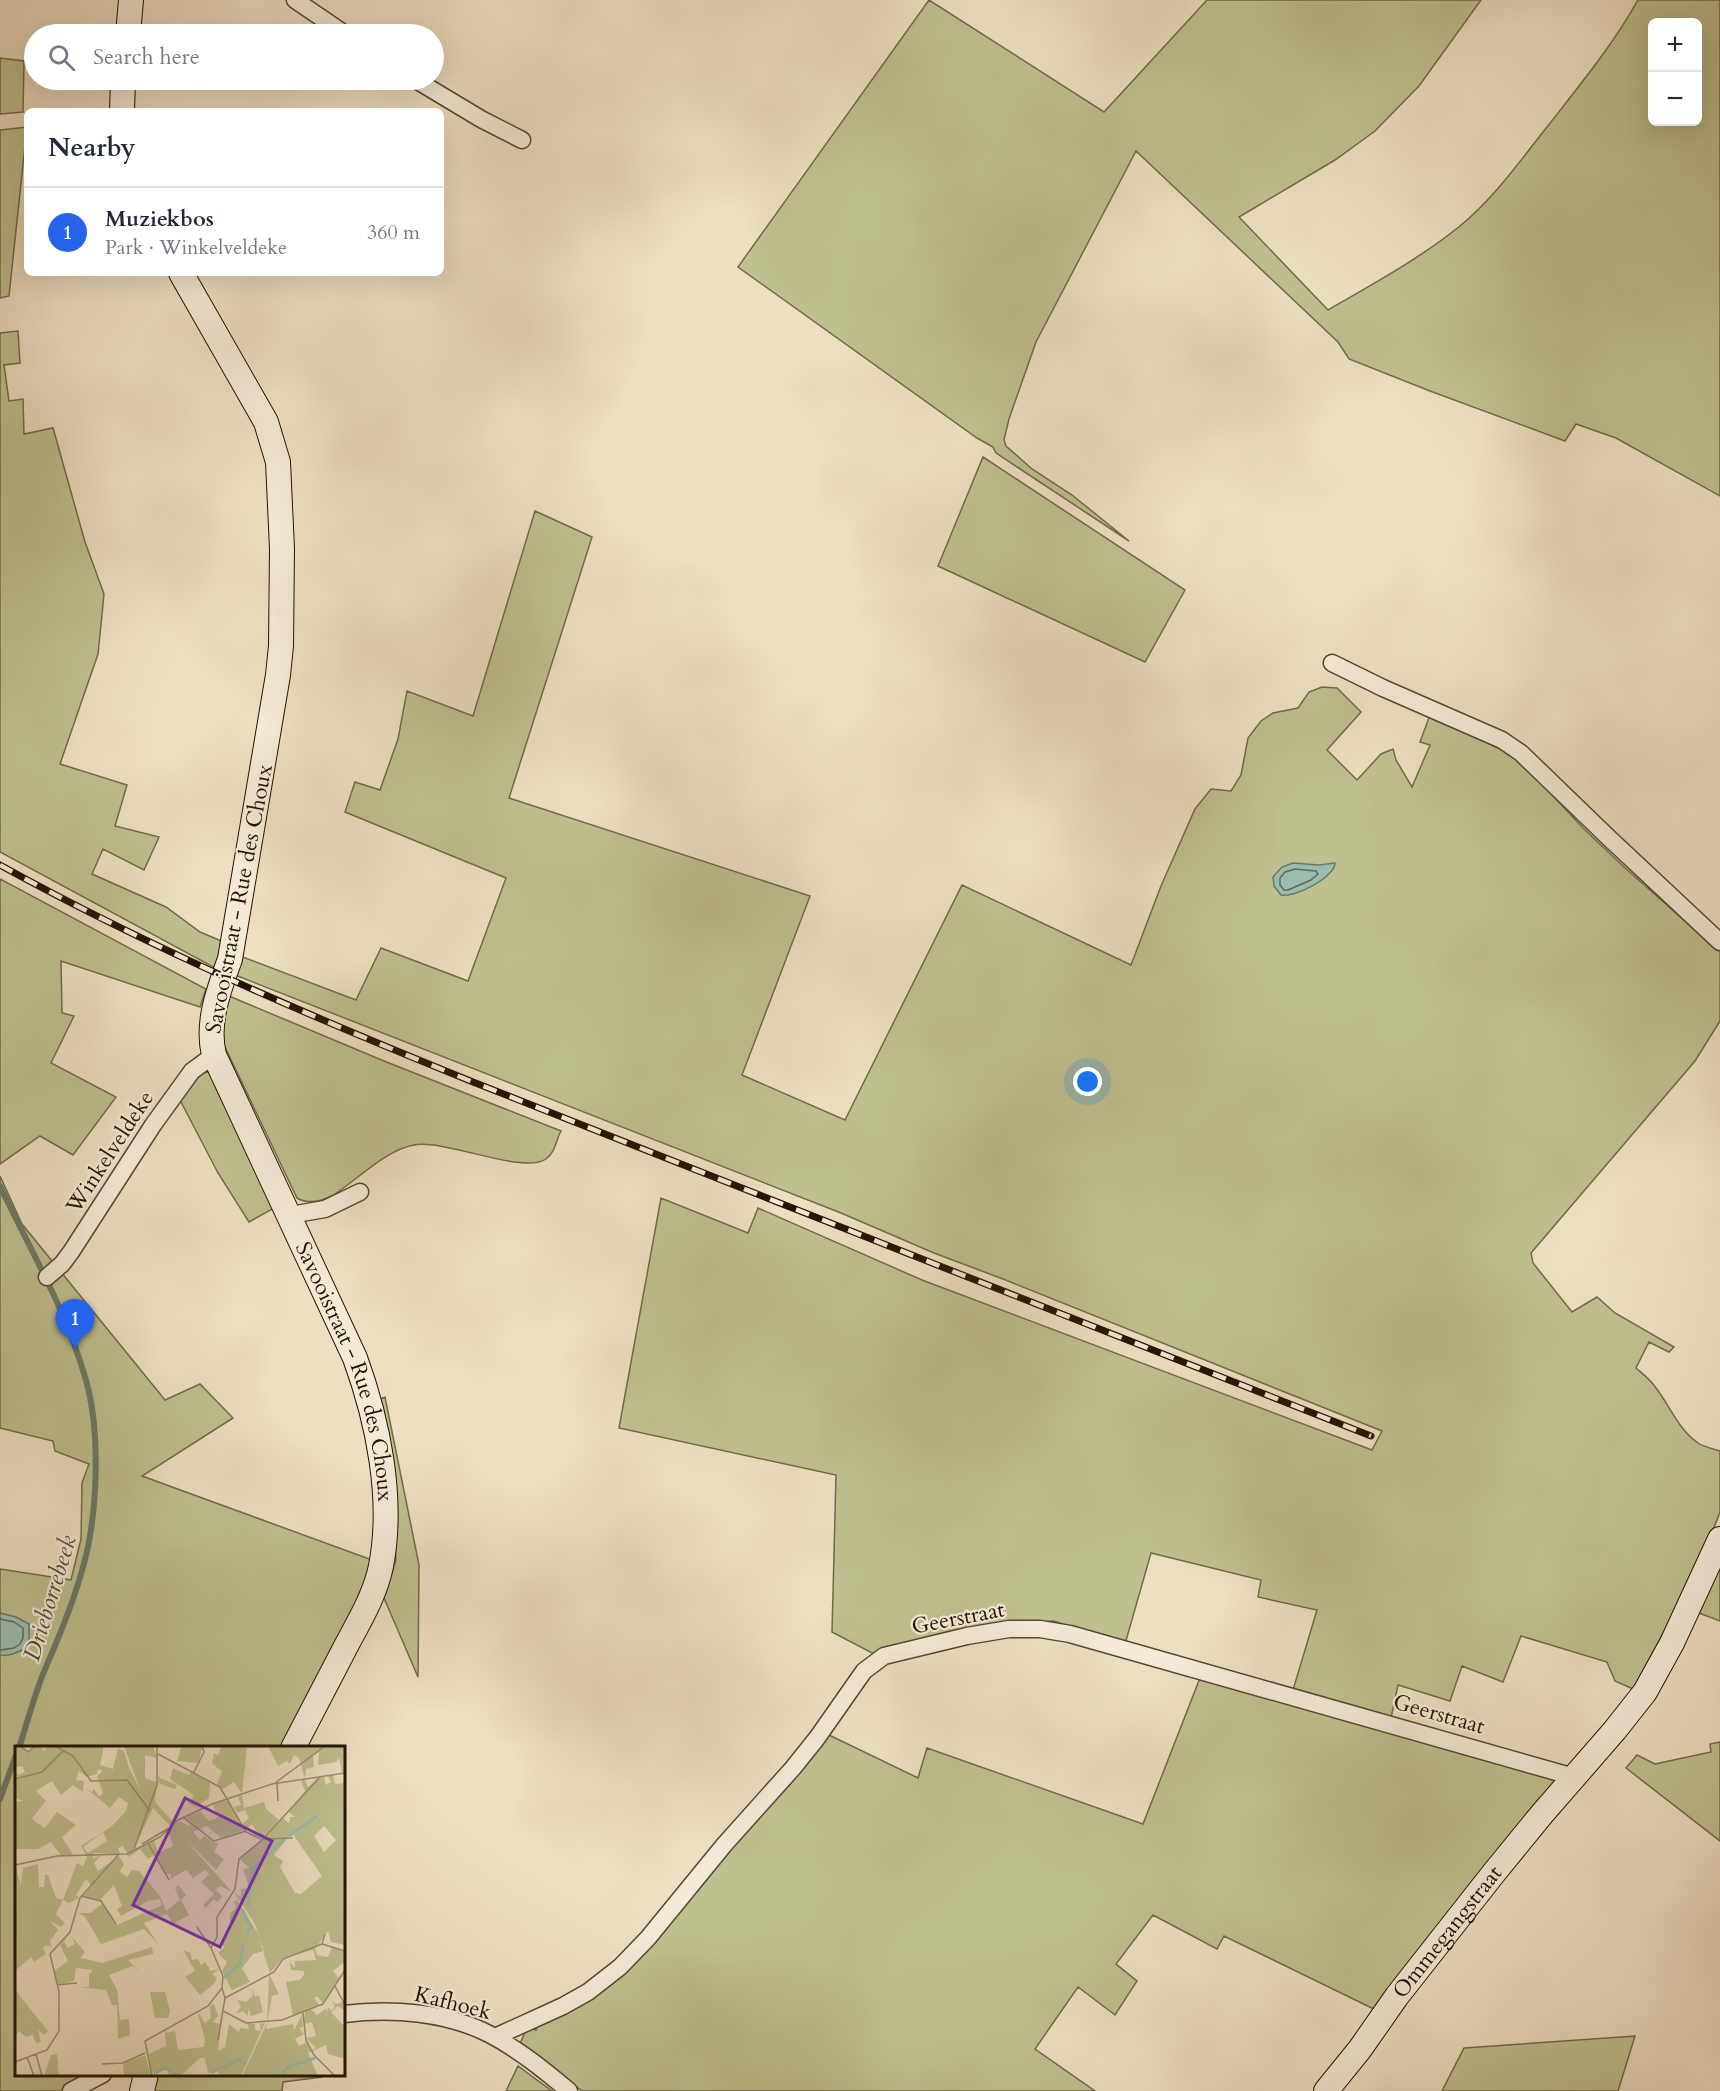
<!DOCTYPE html>
<meta charset="utf-8">
<style>
:root{--surface:#fff;--page:#f6f6f7;--text:#1f2937;--muted:#747a83;--line:#e0e1e3;--accent:#2563eb}
body{margin:0;font-family:Cardo,serif;background:var(--page);color:var(--text)}
.controls{position:absolute;right:18px;top:18px;display:grid;overflow:hidden;border-radius:9px;box-shadow:0 6px 24px #0002}
.controls button{width:54px;height:54px;display:grid;place-items:center;padding:0;border:0;border-bottom:2px solid var(--line);background:var(--surface);color:var(--text);font:30px sans-serif}
.you{position:absolute;left:1088px;top:1082px;width:21px;height:21px;margin:-15px;border:4px solid #fff;border-radius:50%;background:#1a73e8;box-shadow:0 0 0 9px #1a73e833}
.badge{display:grid;place-items:center;width:39px;height:39px;border-radius:50%;background:var(--accent);color:#fff;font-size:20px;font-weight:700}
.pin{position:absolute;translate:-50% -50px;filter:drop-shadow(0 2px 3px #0008)}
.pin::after{content:'';position:absolute;top:32px;width:21px;height:18px;background:inherit;clip-path:polygon(0 0,100% 0,50% 100%)}
.list{margin:0;padding:0;list-style:none}
h2{display:flex;justify-content:space-between;align-items:center;height:78px;margin:0;padding:0 24px;font-size:26px}
h2 small{font-size:20px;font-weight:400;color:var(--muted)}
.list li{display:grid;grid-template-columns:39px 1fr auto;gap:18px;align-items:center;box-sizing:border-box;height:90px;padding:0 24px;border-top:2px solid var(--line)}
.list b{display:block;font-size:22px;white-space:nowrap}
.list p{margin:0;font-size:20px;white-space:nowrap;color:var(--muted)}
.list em{font-size:20px;font-style:normal;color:var(--muted)}
.icon{flex:none;width:33px;height:33px;fill:none;stroke:currentColor;stroke-width:2;stroke-linecap:round;stroke-linejoin:round}
.map{position:relative;flex:none;width:1720px;height:2091px;overflow:hidden}
.search{position:absolute;background:var(--surface);box-shadow:0 6px 24px #0002;left:24px;top:24px;width:420px;height:66px;display:flex;align-items:center;gap:15px;box-sizing:border-box;padding:0 21px;border-radius:33px;color:var(--muted);font-size:22px}
.panel{position:absolute;background:var(--surface);box-shadow:0 6px 24px #0002;left:24px;top:108px;width:420px;height:168px;border-radius:9px}
.map>svg:first-child{display:block}
.green{fill:#bfc08f;stroke:#716a48;stroke-width:1.5;fill-rule:evenodd}
.water{fill:#9bbdae;stroke:#6b7968;stroke-width:1.5}
.lines{fill:none;stroke-linecap:round;stroke-linejoin:round}
.shore{stroke:#5f6857;stroke-width:1.5}
.stream{stroke:#6b7968;stroke-width:6}
.minor-casing{stroke:#564730;stroke-width:19}
.secondary-casing{stroke:#231400;stroke-width:26}
.minor{stroke:#f4ead7;stroke-width:16}
.secondary{stroke:#f4ead7;stroke-width:24}
.rail-casing{stroke:#231400;stroke-width:7}
.rail{stroke:#f4ead7;stroke-width:4.5;stroke-dasharray:14;stroke-linecap:butt}
.labels{text-anchor:middle;dominant-baseline:central;stroke-width:4.5;stroke-linejoin:round;paint-order:stroke}
.street-label{font-size:22px;fill:#231400;stroke:#f4ead7}
.water-label{font-size:24px;font-style:italic;fill:#4d4f3d;stroke:#f4ead7}
.inset-river{fill:none;stroke:#9bbdae;stroke-width:3}
.inset-road{fill:none;stroke:#9d8e74;stroke-width:1.5}
.view{fill:#7b2cbf;fill-opacity:0.15;stroke:#7b2cbf;stroke-width:3}
.inset-edge{fill:none;stroke:#231400;stroke-width:3}
</style>
<div class="map">
<svg width="1720" height="2091" viewBox="0 0 1720 2091">
<rect width="100%" height="100%" fill="#eedfc2"/>
<filter id="stains"><feTurbulence type="fractalNoise" baseFrequency=".00333" numOctaves="4"/><feColorMatrix values="0 0 0 0 .2 0 0 0 0 .09 0 0 0 0 .02 0 0 0 .5 -.17"/></filter>
<radialGradient id="worn" r=".72"><stop offset=".6" stop-color="#630" stop-opacity="0"/><stop offset="1" stop-color="#630" stop-opacity=".3"/></radialGradient>
<!-- green -->
<path class="green" d="M 929,0 L 1104,112 L 1207,0 L 1481,0 L 1419,86 L 1375,131 L 1335,160 L 1239,217 L 1328,310 C 1373,284 1419,259 1460,226 C 1494,198 1520,161 1547,127 C 1579,86 1613,45 1638,0 L 1720,0 L 1720,496 L 1616,438 L 1576,424 L 1565,441 L 1430,391 L 1349,359 L 1338,342 L 1136,151 L 1036,342 L 1009,419 L 1004,440 L 1006,446 L 1032,469 L 1072,495 L 1129,541 L 996,453 L 993,447 L 977,438 L 738,267 ZM 1698,22 L 1698,122 L 1652,122 L 1652,22 Z
M 0,58 L 24,61 L 23,112 L 0,114 Z
M 27,127 L 9,296 L 0,298 L 0,130 Z
M 18,331 L 20,363 L 4,365 L 9,401 L 23,399 L 24,434 L 53,428 L 85,542 L 104,594 L 98,654 L 60,764 L 127,785 L 115,826 L 159,837 L 144,870 L 103,849 L 92,874 L 166,907 L 200,932 L 226,943 L 215,968 L 0,852 L 0,333 Z
M 983,457 L 1185,590 L 1145,662 L 938,566 Z
M 535,511 L 592,537 L 509,798 L 810,896 L 742,1075 L 845,1120 L 962,885 L 1131,965 L 1161,886 L 1195,809 L 1211,789 L 1231,791 L 1241,775 L 1248,738 L 1261,721 L 1273,713 L 1298,708 L 1309,692 L 1322,687 L 1337,688 L 1361,712 L 1327,750 L 1357,780 L 1381,754 L 1393,749 L 1396,760 L 1412,787 L 1430,745 L 1420,742 L 1430,715 L 1504,751 L 1526,767 L 1583,828 L 1624,867 L 1720,952 L 1720,1021 L 1695,1061 L 1531,1253 L 1533,1263 L 1572,1312 L 1597,1297 L 1615,1313 L 1674,1347 L 1669,1352 L 1649,1342 L 1636,1368 C 1643,1374 1651,1380 1656,1388 C 1670,1406 1678,1429 1698,1443 C 1704,1447 1713,1449 1720,1451 L 1720,1512 L 1699,1566 L 1633,1689 L 1615,1681 L 1607,1662 L 1521,1636 L 1503,1682 L 1462,1666 L 1450,1701 L 1398,1685 L 1391,1718 L 1293,1690 L 1317,1610 L 1258,1597 L 1261,1580 L 1151,1553 L 1125,1644 L 1054,1621 L 1008,1623 L 874,1654 L 832,1632 L 836,1475 L 619,1428 L 661,1198 L 748,1233 L 758,1208 L 922,1280 L 1372,1450 L 1382,1431 L 1003,1279 L 934,1253 L 841,1213 L 235,975 L 240,956 L 356,1000 L 381,948 L 468,981 L 506,878 L 345,812 L 355,782 L 380,790 L 398,739 L 407,691 L 473,716 Z
M 0,879 L 206,989 L 200,1007 L 61,961 L 62,1013 L 74,1016 L 51,1063 L 116,1097 L 73,1155 L 40,1136 L 0,1164 Z
M 229,996 L 384,1061 L 561,1131 C 556,1140 555,1153 546,1159 C 523,1175 446,1139 414,1145 C 385,1150 356,1181 332,1196 C 321,1201 308,1205 297,1198 L 224,1045 L 222,1028 Z
M 208,1071 L 276,1207 L 249,1222 L 218,1173 L 179,1098 L 192,1078 Z
M 0,1176 L 22,1224 L 165,1400 L 200,1384 L 233,1418 L 142,1476 L 372,1560 L 370,1577 L 282,1747 L 16,1748 L 16,2074 L 93,2075 L 64,2091 L 0,2091 L 0,1569 L 71,1580 L 81,1539 L 82,1483 L 89,1464 L 55,1451 L 53,1441 L 0,1428 Z
M 385,1397 L 419,1565 L 418,1677 L 384,1598 L 396,1560 L 394,1526 L 376,1401 Z
M 1720,1566 L 1720,1621 L 1699,1613 Z
M 1200,1678 L 1561,1780 L 1382,2013 L 1224,1936 L 1217,1949 L 1153,1915 L 1116,1964 L 1137,1981 L 1115,2015 L 1078,1987 L 1035,2049 L 1095,2091 L 582,2091 L 520,2044 L 527,2027 L 536,2030 L 538,2025 L 604,1986 L 829,1735 L 918,1778 L 927,1748 L 1143,1824 Z
M 1720,1742 L 1720,1841 L 1626,1768 L 1637,1755 L 1655,1764 L 1711,1752 L 1710,1744 Z
M 1635,2036 L 1618,2091 L 1442,2091 L 1464,2048 Z
M 518,2066 L 552,2091 L 506,2091 Z
M 157,2075 L 323,2075 L 322,2077 L 283,2082 L 282,2091 L 152,2091 Z"/>
<!-- water -->
<path class="water" d="M 1293,863 L 1319,865 L 1335,863 C 1335,877 1295,898 1281,895 L 1274,886 L 1273,877 L 1282,867 Z
M 0,1613 L 16,1617 L 29,1624 L 29,1639 L 25,1649 C 16,1652 10,1657 0,1655 Z"/>
<g class="lines">
<!-- shore -->
<path class="shore" d="M 1295,869 L 1316,871 L 1318,874 L 1311,880 L 1288,890 L 1284,890 L 1280,885 L 1280,878 L 1285,872 Z
M 0,1619 L 14,1622 L 23,1628 L 23,1638 L 20,1644 L 14,1648 L 0,1650"/>
<!-- stream -->
<path class="stream" d="M 0,1186 C 30,1249 66,1310 85,1377 C 101,1429 98,1515 83,1567 C 73,1604 58,1639 43,1674 C 34,1697 27,1723 19,1748
M 0,1799 L 16,1755"/>
<!-- minor casing -->
<g class="minor-casing">
<path id="minor" d="M 295,0 L 345,34
M 416,80 L 481,119 L 522,140
M 1332,663 L 1383,688 L 1502,740 L 1521,753 L 1609,838 L 1720,942
M 290,1215 L 325,1209 L 360,1192
M 47,1277 L 62,1264 L 71,1252 L 153,1125 L 192,1071 L 214,1055
M 344,2014 C 391,2008 446,2012 489,2034 C 518,2049 544,2070 569,2091
M 495,2037 L 563,2006 L 588,1992 L 620,1967 L 648,1938 L 724,1845 L 793,1768 L 817,1738 L 864,1671 L 884,1656 L 967,1636 L 1009,1629 L 1040,1629 L 1070,1634 L 1574,1777
M 71,2091 L 103,2074"/>
</g>
<!-- secondary casing -->
<g class="secondary-casing">
<g id="secondary">
<path d="M 128,34 L 131,0"/>
<path d="M 122,111 L 123,80"/>
<path id="s1" d="M 181,273 L 266,422 L 278,462 L 282,549 L 281,646 L 278,675 L 230,959 C 219,989 206,1023 214,1055 L 355,1358 C 378,1421 394,1499 381,1566 C 375,1596 358,1623 344,1650 C 327,1682 310,1715 293,1748"/>
<path d="M 142,2091 L 146,2074"/>
<path id="s2" d="M 1326,2091 L 1360,2049 L 1397,1996 L 1493,1874 L 1542,1814 L 1615,1730 L 1645,1692 L 1672,1643 L 1720,1539"/>
</g>
</g>
<!-- minor -->
<use href="#minor" class="minor"/>
<!-- secondary -->
<use href="#secondary" class="secondary"/>
<!-- rail casing -->
<g class="rail-casing">
<path id="rail" d="M 0,865 C 152,949 312,1017 473,1082 L 1371,1436"/>
</g>
<!-- rail -->
<use href="#rail" class="rail"/>
</g>
<g class="labels">
<!-- street labels -->
<g class="street-label">
<text transform="translate(239 899) rotate(-79)">Savooistraat - Rue des Choux</text>
<text transform="translate(110 1152) rotate(-57)">Winkelveldeke</text>
<text stroke="none"><textPath href="#s1" startOffset="1158">Savooistraat - Rue des Choux</textPath></text>
<text transform="translate(958 1618) rotate(-11)">Geerstraat</text>
<text transform="translate(1439 1714) rotate(16)">Geerstraat</text>
<text stroke="none"><textPath href="#s2" startOffset="200">Ommegangstraat</textPath></text>
<text transform="translate(453 2003) rotate(14)">Kafhoek</text>
</g>
<!-- water labels -->
<g class="water-label">
<text transform="translate(50 1598) rotate(-73)">Drieborrebeek</text>
</g>
</g>
<!-- overview -->
<g transform="translate(15 1746)">
<rect width="330" height="330" fill="#eedfc2"/>
<path d="M 0,0 L 15,7 L 20,0 L 27,0 L 28,5 L 32,0 L 89,0 L 85,19 L 98,23 L 103,3 L 109,5 L 114,22 L 125,43 L 109,0 L 138,0 L 142,12 L 130,9 L 130,32 L 143,37 L 144,28 L 145,32 L 162,39 L 160,43 L 142,37 L 140,56 L 159,77 L 155,80 L 138,62 L 118,105 L 112,107 L 108,100 L 103,102 L 105,108 L 79,107 L 78,113 L 87,108 L 79,117 L 83,125 L 104,110 L 109,118 L 105,126 L 112,131 L 117,124 L 124,125 L 145,150 L 151,165 L 165,154 L 160,142 L 163,139 L 171,149 L 166,154 L 174,169 L 158,178 L 152,168 L 129,177 L 144,199 L 129,183 L 86,198 L 70,171 L 63,167 L 75,167 L 87,158 L 102,179 L 147,159 L 145,153 L 133,155 L 106,170 L 102,163 L 107,160 L 99,139 L 85,154 L 68,150 L 77,140 L 71,133 L 61,149 L 64,152 L 54,157 L 48,154 L 62,117 L 68,120 L 72,111 L 66,100 L 97,80 L 111,65 L 113,57 L 104,51 L 95,62 L 71,42 L 77,46 L 79,43 L 84,51 L 88,47 L 82,30 L 88,25 L 83,23 L 82,28 L 72,31 L 64,25 L 61,34 L 69,35 L 68,46 L 58,39 L 46,49 L 37,35 L 21,45 L 31,55 L 17,72 L 21,76 L 30,82 L 42,66 L 61,79 L 47,91 L 58,109 L 46,109 L 36,96 L 23,103 L 0,103 L 0,56 L 9,55 L 0,52 L 0,25 L 3,29 L 10,26 L 7,20 L 0,21 ZM 88,86 L 92,95 L 73,107 L 68,101 ZM 167,0 L 187,0 L 184,17 L 162,15 ZM 204,0 L 232,0 L 227,48 L 219,36 L 208,43 L 202,39 L 207,25 L 197,18 L 199,7 L 203,9 L 206,2 ZM 253,0 L 330,0 L 330,26 L 327,27 L 324,12 L 321,16 L 303,19 L 304,6 L 298,10 L 299,21 L 291,23 L 290,33 L 284,12 L 279,9 L 275,18 L 272,15 L 263,20 ZM 158,22 L 174,29 L 177,25 L 195,37 L 194,52 L 181,61 L 173,57 L 179,49 L 155,33 ZM 318,29 L 320,38 L 330,37 L 330,199 L 316,196 L 313,185 L 300,203 L 302,209 L 313,211 L 317,201 L 330,205 L 330,216 L 318,225 L 324,232 L 308,257 L 302,250 L 299,252 L 304,259 L 296,263 L 302,269 L 312,262 L 311,268 L 314,261 L 316,265 L 320,261 L 316,253 L 320,258 L 328,256 L 330,265 L 323,260 L 316,266 L 328,279 L 330,276 L 330,313 L 313,308 L 311,299 L 293,307 L 303,330 L 227,330 L 252,277 L 254,228 L 264,248 L 257,250 L 251,283 L 278,278 L 279,284 L 287,269 L 288,281 L 284,282 L 289,288 L 280,293 L 284,300 L 292,296 L 296,304 L 301,302 L 291,292 L 301,290 L 297,276 L 289,278 L 290,266 L 278,270 L 271,236 L 285,234 L 289,229 L 289,225 L 276,224 L 275,216 L 280,222 L 280,215 L 301,214 L 298,204 L 268,212 L 255,227 L 240,178 L 219,146 L 226,151 L 226,143 L 234,142 L 228,123 L 234,122 L 225,113 L 268,72 L 274,77 L 275,71 L 280,71 L 273,65 L 290,45 L 286,34 L 290,34 L 293,41 L 302,32 L 309,31 L 311,39 L 316,36 L 313,30 ZM 309,80 L 321,94 L 309,106 L 299,90 ZM 277,87 L 307,130 L 286,148 L 280,147 L 265,121 L 268,115 L 259,109 ZM 227,49 L 229,62 L 249,56 L 251,63 L 264,74 L 248,92 L 239,89 L 243,87 L 237,79 L 230,83 L 227,78 L 234,72 L 230,64 L 222,67 L 219,61 L 226,59 L 223,50 ZM 210,54 L 215,56 L 229,84 L 206,92 L 192,80 L 178,86 L 185,94 L 189,90 L 203,98 L 199,106 L 209,113 L 201,124 L 171,94 L 217,146 L 205,140 L 201,144 L 208,151 L 202,156 L 199,153 L 191,162 L 188,159 L 199,148 L 186,136 L 194,128 L 190,124 L 178,132 L 171,124 L 155,133 L 156,128 L 150,129 L 139,109 L 133,113 L 125,103 L 114,111 L 111,108 L 139,94 L 143,107 L 158,100 L 153,84 L 164,75 L 176,81 L 170,72 L 185,65 L 194,75 L 200,73 L 203,71 L 198,59 ZM 23,118 L 24,141 L 29,141 L 30,129 L 33,129 L 41,152 L 48,154 L 41,168 L 50,177 L 46,181 L 35,175 L 43,184 L 35,195 L 37,201 L 31,199 L 28,202 L 31,208 L 19,216 L 16,211 L 0,225 L 0,119 L 6,139 L 8,122 ZM 218,147 L 242,186 L 248,201 L 253,227 L 248,205 L 238,208 L 227,222 L 235,236 L 217,244 L 207,225 L 212,216 L 203,207 L 210,201 L 205,198 L 215,185 L 215,168 L 221,161 L 218,155 L 222,155 ZM 53,190 L 49,196 L 53,202 L 60,198 L 57,191 L 70,206 L 66,212 L 87,217 L 137,201 L 138,208 L 113,214 L 127,228 L 118,220 L 94,229 L 102,244 L 105,274 L 114,273 L 115,289 L 103,293 L 102,259 L 97,259 L 91,244 L 65,241 L 74,241 L 74,229 L 78,224 L 61,222 L 59,235 L 43,239 L 39,225 L 53,215 L 45,199 ZM 168,204 L 175,207 L 177,214 L 183,213 L 186,219 L 190,216 L 196,225 L 204,223 L 197,228 L 202,232 L 199,238 L 185,249 L 170,231 L 180,225 ZM 237,241 L 240,250 L 238,251 L 244,250 L 248,266 L 236,270 L 233,262 L 233,270 L 228,265 L 221,268 L 226,260 L 222,254 L 231,256 L 238,249 ZM 0,244 L 33,285 L 29,289 L 23,284 L 26,296 L 21,297 L 18,289 L 11,291 L 4,285 L 0,290 ZM 135,246 L 150,246 L 155,265 L 153,272 L 140,272 ZM 199,258 L 203,270 L 197,276 L 206,278 L 203,305 L 210,301 L 214,278 L 224,286 L 225,282 L 234,283 L 232,277 L 240,278 L 240,284 L 246,285 L 245,278 L 250,277 L 226,330 L 204,330 L 203,324 L 193,327 L 190,312 L 185,312 L 165,330 L 154,330 L 151,322 L 137,327 L 134,308 L 151,300 L 150,283 L 152,287 L 160,285 L 163,304 L 189,301 L 190,293 L 182,265 L 190,277 L 196,272 L 195,260 ZM 42,308 L 44,330 L 29,330 L 36,309 ZM 130,309 L 136,330 L 109,330 L 108,318 Z" fill="#bfc08f" fill-rule="evenodd"/>
<path class="inset-river" d="M 274,90 L 302,70M 233,160 L 237,124 L 270,93M 227,163 L 236,181 L 232,186M 209,232 L 225,218 L 228,199M 139,327 L 151,322 L 163,330M 196,327 L 224,314 L 231,318M 266,330 L 273,321 L 300,312"/>
<path class="inset-road" d="M 4,0 L 14,6 L 19,0M 40,0 L 58,10 L 76,35 L 112,34 L 135,65M 143,8 L 205,41 L 231,86 L 246,93M 179,26 L 189,6 L 187,0M 0,33 L 27,26 L 48,5M 260,37 L 310,0M 262,37 L 263,55M 169,72 L 199,95 L 231,85M 248,93 L 278,92M 133,97 L 154,134M 127,98 L 154,82M 119,103 L 142,39 L 142,0M 0,119 L 42,110 L 112,108 L 145,91 L 163,74 L 197,58 L 257,38 L 330,27M 66,150 L 86,155 L 101,178M 182,181 L 196,202M 307,198 L 330,205M 42,239 L 62,237M 320,240 L 330,259M 210,252 L 259,226 L 268,213 L 307,198 L 310,188M 208,265 L 231,277 L 267,274 L 308,258 L 330,224M 288,267 L 291,294 L 299,309 L 320,330M 203,294 L 210,252 L 207,242M 21,308 L 27,330M 12,311 L 19,330M 0,316 L 32,304 L 44,285 L 44,246 L 35,208 L 55,186 L 65,152 L 104,108M 87,318 L 108,317 L 130,307M 137,330 L 130,295 L 193,260 L 207,242 L 208,230 L 196,202 L 202,191 L 202,171 L 220,143 L 224,113 L 246,95 L 305,31"/>
<path class="view" d="M 170,52 L 257,95 L 205,201 L 118,159 Z"/>
<rect width="330" height="330" class="inset-edge"/>
</g>
<rect width="100%" height="100%" filter="url(#stains)"/>
<rect width="100%" height="100%" fill="url(#worn)"/>
</svg>
<div class="controls">
<button>+</button>
<button>−</button>
</div>
<div class="you"></div>
<div class="pin badge" style="left:75px;top:1349px">1</div>
<div class="search"><svg class="icon" aria-label="search" viewBox="0 0 24 24"><circle cx="10" cy="10" r="6"/><path d="M15 15l6 6"/></svg>Search here</div>
<section class="panel">
<h2>Nearby<small></small></h2>
<ul class="list">
<li><span class="badge">1</span><div><b>Muziekbos</b><p>Park · Winkelveldeke</p></div><em>360 m</em></li>
</ul>
</section>
</div>
